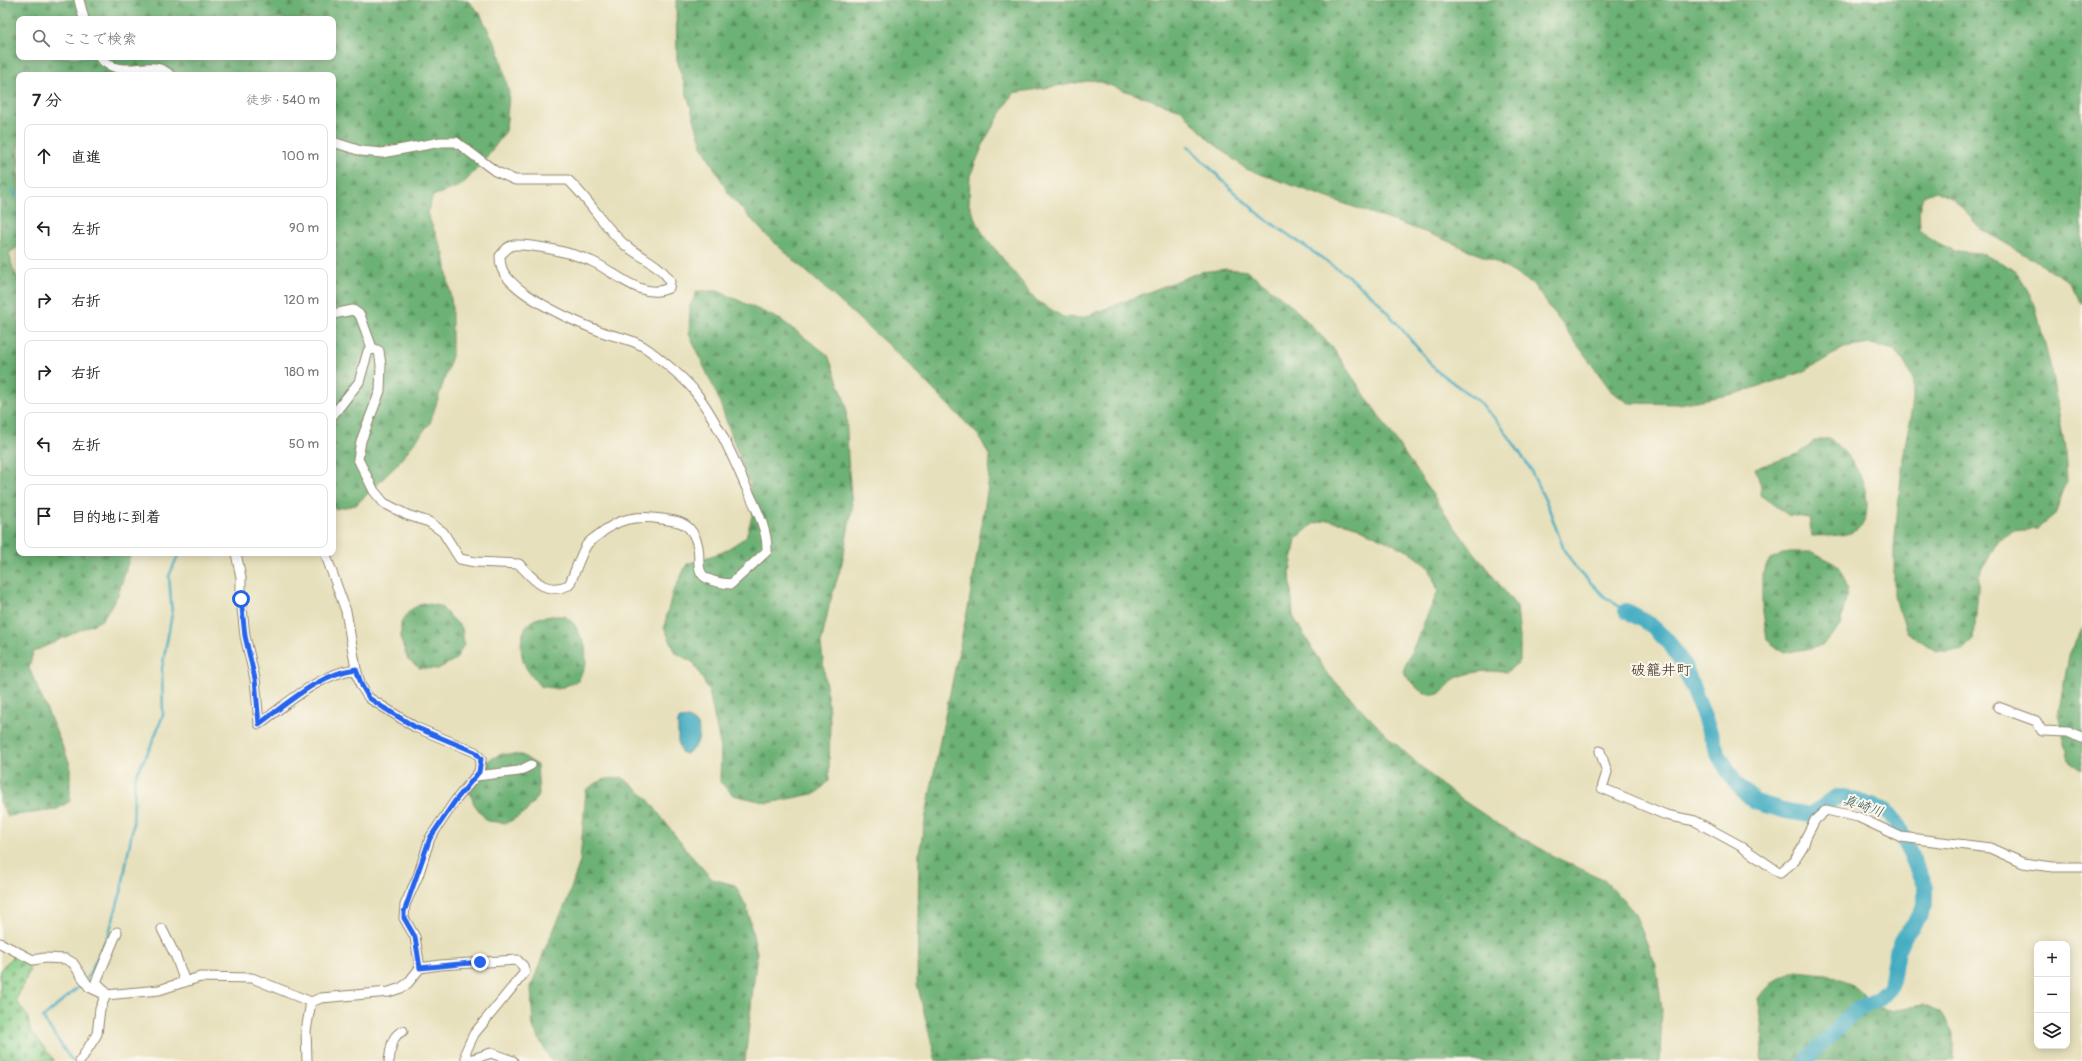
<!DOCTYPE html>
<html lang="ja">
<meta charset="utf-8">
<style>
:root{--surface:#fff;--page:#f2f2f2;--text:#222;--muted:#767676;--line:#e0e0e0}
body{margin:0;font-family:Pangolin,"Klee One",sans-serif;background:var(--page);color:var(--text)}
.controls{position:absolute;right:12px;bottom:12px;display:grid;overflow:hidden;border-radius:8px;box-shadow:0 2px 10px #0003}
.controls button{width:36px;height:36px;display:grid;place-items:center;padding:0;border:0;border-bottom:1px solid var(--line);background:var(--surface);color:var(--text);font:20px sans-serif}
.stop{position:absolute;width:12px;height:12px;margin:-9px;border:3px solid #2563eb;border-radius:50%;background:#fff}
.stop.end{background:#2563eb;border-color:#fff;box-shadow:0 1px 4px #0008}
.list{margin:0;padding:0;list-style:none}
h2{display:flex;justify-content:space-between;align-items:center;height:52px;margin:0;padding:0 16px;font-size:17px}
h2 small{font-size:13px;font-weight:400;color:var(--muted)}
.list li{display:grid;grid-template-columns:26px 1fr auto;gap:12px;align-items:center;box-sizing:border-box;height:64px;margin:0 8px 8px;padding:0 8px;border:1px solid var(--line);border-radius:8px}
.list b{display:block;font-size:15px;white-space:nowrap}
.list em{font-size:13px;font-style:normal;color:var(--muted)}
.icon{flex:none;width:22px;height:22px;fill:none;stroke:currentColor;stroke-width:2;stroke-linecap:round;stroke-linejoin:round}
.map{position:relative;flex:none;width:2082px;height:1061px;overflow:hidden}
.search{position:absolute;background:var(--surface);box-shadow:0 2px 10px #0003;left:16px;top:16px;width:320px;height:44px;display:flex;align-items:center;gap:10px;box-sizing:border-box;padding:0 14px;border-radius:8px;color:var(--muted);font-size:15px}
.panel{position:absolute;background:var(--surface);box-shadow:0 2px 10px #0003;left:16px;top:72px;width:320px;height:484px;border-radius:8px}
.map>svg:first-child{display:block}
.forest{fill:url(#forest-firs);stroke:#546e4a;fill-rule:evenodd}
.cemetery{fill:url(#cemetery-stones);stroke:#607c54}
.water{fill:#42acc1;stroke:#3e6b70}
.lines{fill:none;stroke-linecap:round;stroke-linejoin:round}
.stream{stroke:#42acc1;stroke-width:2.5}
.river{stroke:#42acc1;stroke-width:16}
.street-casing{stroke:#91856d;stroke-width:11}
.street{stroke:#fff;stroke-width:9}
.route{stroke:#2563eb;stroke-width:5}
.labels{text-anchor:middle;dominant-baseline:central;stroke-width:4;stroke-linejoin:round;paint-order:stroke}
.water-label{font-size:14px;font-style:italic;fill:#3e5e5f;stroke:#fbf7ec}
.quarter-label{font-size:15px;fill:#3b2a1e;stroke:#fbf7ec}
</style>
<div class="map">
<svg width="2082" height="1061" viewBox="0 0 2082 1061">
<defs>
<pattern id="forest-firs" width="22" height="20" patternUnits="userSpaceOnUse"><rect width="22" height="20" fill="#6cb175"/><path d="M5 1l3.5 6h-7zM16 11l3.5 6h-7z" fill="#5a905f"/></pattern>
<pattern id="cemetery-stones" width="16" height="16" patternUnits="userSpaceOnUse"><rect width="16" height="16" fill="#86ce89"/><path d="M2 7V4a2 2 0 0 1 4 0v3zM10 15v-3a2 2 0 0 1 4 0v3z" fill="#6fa76f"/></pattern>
</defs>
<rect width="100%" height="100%" fill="#fbf7ec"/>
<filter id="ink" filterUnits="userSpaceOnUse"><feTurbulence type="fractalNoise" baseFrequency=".025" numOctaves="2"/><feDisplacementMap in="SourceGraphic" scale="8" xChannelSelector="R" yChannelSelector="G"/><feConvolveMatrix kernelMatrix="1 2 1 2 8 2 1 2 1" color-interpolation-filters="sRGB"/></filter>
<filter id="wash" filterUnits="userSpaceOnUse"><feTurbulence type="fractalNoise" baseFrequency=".012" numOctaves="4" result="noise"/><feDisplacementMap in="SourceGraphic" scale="16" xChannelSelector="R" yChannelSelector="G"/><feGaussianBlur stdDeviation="0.9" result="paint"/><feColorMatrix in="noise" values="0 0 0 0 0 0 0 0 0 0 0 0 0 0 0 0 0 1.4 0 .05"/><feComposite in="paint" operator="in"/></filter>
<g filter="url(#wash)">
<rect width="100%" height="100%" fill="#e7e0bc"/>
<!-- forest -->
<path class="forest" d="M 0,0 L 467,0 L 479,12 L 499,51 L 509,93 L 506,131 L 485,160 L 462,185 L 433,196 L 427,213 L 444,254 L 452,306 L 452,356 L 430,423 L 395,467 L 356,505 L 335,509 L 333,508 L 333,75 L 19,75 L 19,246 L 9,253 L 13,269 L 19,280 L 19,553 L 131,553 L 118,595 L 102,620 L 33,652 L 29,668 L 70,764 L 70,801 L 56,810 L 8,816 L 0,802 ZM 19,19 L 333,19 L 333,57 L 19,57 Z
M 676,0 L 2082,0 L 2082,305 L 2070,282 L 1980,228 L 1954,199 L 1936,191 L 1923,196 L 1919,210 L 1920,229 L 1930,239 L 1955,251 L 1980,253 L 2003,263 L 2018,274 L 2035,305 L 2050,365 L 2065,448 L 2067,481 L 2055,514 L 2037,529 L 2014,531 L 1997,542 L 1979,576 L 1974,640 L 1963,651 L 1936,651 L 1907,632 L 1894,595 L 1894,547 L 1903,458 L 1913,401 L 1913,379 L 1904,362 L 1894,350 L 1871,344 L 1844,348 L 1803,372 L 1738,393 L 1680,404 L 1629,403 L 1612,392 L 1532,283 L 1492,260 L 1436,236 L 1246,169 L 1208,139 L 1181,110 L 1094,80 L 1013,93 L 986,138 L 970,176 L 969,205 L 983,234 L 1036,300 L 1063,317 L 1082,318 L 1200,272 L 1227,269 L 1248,271 L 1290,304 L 1332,347 L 1456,529 L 1517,607 L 1520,638 L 1520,661 L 1507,672 C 1490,670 1474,671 1458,677 C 1451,680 1448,688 1442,692 C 1426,703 1410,682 1403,671 L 1438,591 L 1429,567 L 1410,552 L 1350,524 L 1327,520 L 1313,524 L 1296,539 L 1290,572 L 1293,616 L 1326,672 L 1387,736 L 1446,789 L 1498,824 L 1557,858 L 1603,879 L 1634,912 L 1656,965 L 1662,1009 L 1660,1061 L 936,1061 L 917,984 L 919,853 L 941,735 L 969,603 L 988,486 L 990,457 L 979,436 L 898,354 L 766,235 L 730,196 L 702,146 L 677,60 Z
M 697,291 L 718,291 L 781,320 L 828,355 L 846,404 L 848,459 L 852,508 L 842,563 L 829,606 L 821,644 L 830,720 L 829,781 L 817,793 L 768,803 L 733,795 L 720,782 L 721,749 L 709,691 L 694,663 L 676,653 L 664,627 L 672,594 L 687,564 L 723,552 L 746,537 L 753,512 L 749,484 L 717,395 L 689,334 L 690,306 Z
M 1829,438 C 1850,455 1867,478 1867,505 C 1867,513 1866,522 1859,528 C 1848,538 1826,535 1812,536 L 1809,518 L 1788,515 L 1760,495 L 1761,486 L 1755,468 L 1798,454 L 1814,441 Z
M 1788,552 L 1813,552 L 1838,565 L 1848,588 L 1840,626 L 1822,646 L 1784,653 L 1767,640 L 1762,605 L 1762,574 L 1770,559 Z
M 423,603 L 440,606 L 462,628 L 464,644 L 456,659 L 438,669 L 420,668 L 408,660 L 401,640 L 401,622 L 410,610 Z
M 551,616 L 565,616 L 575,625 L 585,645 L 586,664 L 578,681 L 558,689 L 540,686 C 533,678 526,670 523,660 C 519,646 521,624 536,619 C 541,617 546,617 551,616 Z
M 2082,628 L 2082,769 L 2069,760 L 2058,714 L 2069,656 Z
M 501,754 L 522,755 L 537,765 L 539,794 L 526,812 L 507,823 L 487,821 L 474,804 L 469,789 L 485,762 Z
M 622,777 L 647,798 L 687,851 L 712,879 L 735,885 L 747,908 L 757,953 L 745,1061 L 551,1061 L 533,1027 L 531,987 L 547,944 L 567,901 L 580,861 L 586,790 L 601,780 Z
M 1796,971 L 1827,974 L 1855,986 L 1875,1007 L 1890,1010 L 1923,1005 L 1940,1013 L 1953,1033 L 1953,1056 L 1954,1061 L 1761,1061 L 1763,1029 L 1758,998 L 1774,981 Z"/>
<!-- cemetery -->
<path class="cemetery" d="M 13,956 L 27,962 L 30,970 L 16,1000 L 28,1017 L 30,1030 L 55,1061 L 2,1061 L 0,1058 L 0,970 Z"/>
<!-- water -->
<path class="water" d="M 689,718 L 698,725 C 701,738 697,749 685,754 L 681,752 L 678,741 L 678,721 L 680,719 Z"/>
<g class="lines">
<!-- stream -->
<path class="stream" d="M 1188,146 L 1236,194 L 1264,218 L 1348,276 L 1377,300 L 1437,371 L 1478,401 L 1501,425 L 1528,465 L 1548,506 L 1564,550 L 1576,568 L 1605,597 L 1626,611
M 11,188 L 19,198
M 87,979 L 109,933 L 121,892 L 133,826 L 135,777 L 151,746 L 163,715 L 162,668 L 172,614 L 169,576 L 179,553
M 72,1061 L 43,1018 L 83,983"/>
<!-- river -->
<path class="river" d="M 1626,611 L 1646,621 L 1669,642 L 1684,665 L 1719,756 L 1736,784 L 1755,802 L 1786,811 L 1811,815 L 1836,797 L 1845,797 L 1885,810 L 1897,823 L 1925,887 L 1925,904 L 1921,914 L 1903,938 L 1897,951 L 1892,980 L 1888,990 L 1877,1000 L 1857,1009 L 1805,1061"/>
</g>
</g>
<g filter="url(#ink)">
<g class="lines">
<!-- street casing -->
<g class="street-casing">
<path id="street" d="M 79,0 L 84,19
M 99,57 C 123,83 151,56 170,75
M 333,142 L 361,151 L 382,153 L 441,142 L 456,142 L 495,171 L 515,180 L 568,180 C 589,199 603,226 625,245 C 640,257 660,264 670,281 L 669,288 C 641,301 615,271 591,261 C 573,253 534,244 514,245 C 508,246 504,251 500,256 C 500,261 501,268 504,273 C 520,298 577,323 605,333 C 621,338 636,340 650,351 C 664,362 681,375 693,389 C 714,416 729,448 743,480 C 752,501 768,527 767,551 L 731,584 C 680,579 710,560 692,532 C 685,521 674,521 662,519 C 635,515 619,518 597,536 C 593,539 588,542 586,546 C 579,558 575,573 569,585 C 545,595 535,581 519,564 L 475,562 L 460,559 L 443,532 L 429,522 L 407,515 L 384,503 L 374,491 L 358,459 L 361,441 L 380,391 L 381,365 L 379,351 L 372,348 L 360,315 L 353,310 L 333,314
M 333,415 L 359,382 L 368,351 L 372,348
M 236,553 L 241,578 L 241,599 L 245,636 L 255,679 L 259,724 C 288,703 319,674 356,669
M 1998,707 L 2036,721 L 2042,731 L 2068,732 L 2082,738
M 1600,751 L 1607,772 L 1602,788 L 1666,815 L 1695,821 L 1739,845 L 1780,873 L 1794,861 L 1803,847 L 1806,837 L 1815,820 L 1826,810 L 1858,817 L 1901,837 L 1990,848 L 2023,863 L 2053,867 L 2082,867
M 476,776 L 519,771 L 531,765
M 162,929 L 176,957 L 185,982
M 0,943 L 33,960 L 45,958 L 66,959 L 73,963 L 89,987 L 106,995
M 420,968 L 440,965 L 517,960 L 523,966 L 525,972 L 474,1034 L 466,1051 L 466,1061
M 103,992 L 104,990 L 96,982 L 117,932
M 80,1061 L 97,1034 L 100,1009 L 106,995 L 159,990 L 200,977 L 252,978 L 311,1002 L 321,998 L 389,992 L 401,988 L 408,983 L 420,968 L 415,937 L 404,918 L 405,905 L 418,876 L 430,838 L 455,801 L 479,772 L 481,759 L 475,752 L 415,727 L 369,698 L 361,686 L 356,669 L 346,611 L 325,553
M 307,1061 L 306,1031 L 311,1002
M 389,1061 C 391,1050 391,1035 403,1031
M 467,1061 L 491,1053 L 513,1061"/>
</g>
<!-- street -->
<use href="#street" class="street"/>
</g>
</g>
<g class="lines" filter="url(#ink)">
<!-- route -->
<path class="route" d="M 241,599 L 245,636 L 255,679 L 259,724 C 288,703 319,674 356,669 L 362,686 L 369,698 L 384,708 L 415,727 L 475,752 L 481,759 L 479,772 L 455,801 L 430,838 L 404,912 L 404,918 L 415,937 L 420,968 L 480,962"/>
</g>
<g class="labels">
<!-- water labels -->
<g class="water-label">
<text transform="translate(1863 806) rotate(19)">真崎川</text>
</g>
<!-- quarter labels -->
<g class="quarter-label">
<text x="1661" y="670">破籠井町</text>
</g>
</g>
</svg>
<div class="controls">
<button>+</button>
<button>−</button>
<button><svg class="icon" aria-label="layers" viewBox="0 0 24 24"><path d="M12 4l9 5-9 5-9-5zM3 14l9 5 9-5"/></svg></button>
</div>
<div class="stop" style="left:241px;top:599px"></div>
<div class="stop end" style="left:480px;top:962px"></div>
<div class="search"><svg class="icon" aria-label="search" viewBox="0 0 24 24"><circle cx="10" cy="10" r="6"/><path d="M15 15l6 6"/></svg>ここで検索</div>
<section class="panel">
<h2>7 分<small>徒歩 · 540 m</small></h2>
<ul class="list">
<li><svg class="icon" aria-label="ahead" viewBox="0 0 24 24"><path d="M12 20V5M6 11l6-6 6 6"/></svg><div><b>直進</b></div><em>100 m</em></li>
<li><svg class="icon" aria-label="left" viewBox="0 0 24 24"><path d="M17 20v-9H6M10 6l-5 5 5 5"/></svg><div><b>左折</b></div><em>90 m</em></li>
<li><svg class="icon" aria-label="right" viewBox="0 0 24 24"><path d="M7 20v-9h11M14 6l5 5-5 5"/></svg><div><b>右折</b></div><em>120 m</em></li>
<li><svg class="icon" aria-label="right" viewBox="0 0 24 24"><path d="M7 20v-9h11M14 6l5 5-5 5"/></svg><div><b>右折</b></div><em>180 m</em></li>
<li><svg class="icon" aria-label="left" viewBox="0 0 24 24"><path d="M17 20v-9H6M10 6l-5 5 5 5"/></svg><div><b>左折</b></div><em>50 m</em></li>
<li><svg class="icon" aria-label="arrive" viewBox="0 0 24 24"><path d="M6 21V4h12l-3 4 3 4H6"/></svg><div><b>目的地に到着</b></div></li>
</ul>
</section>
</div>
